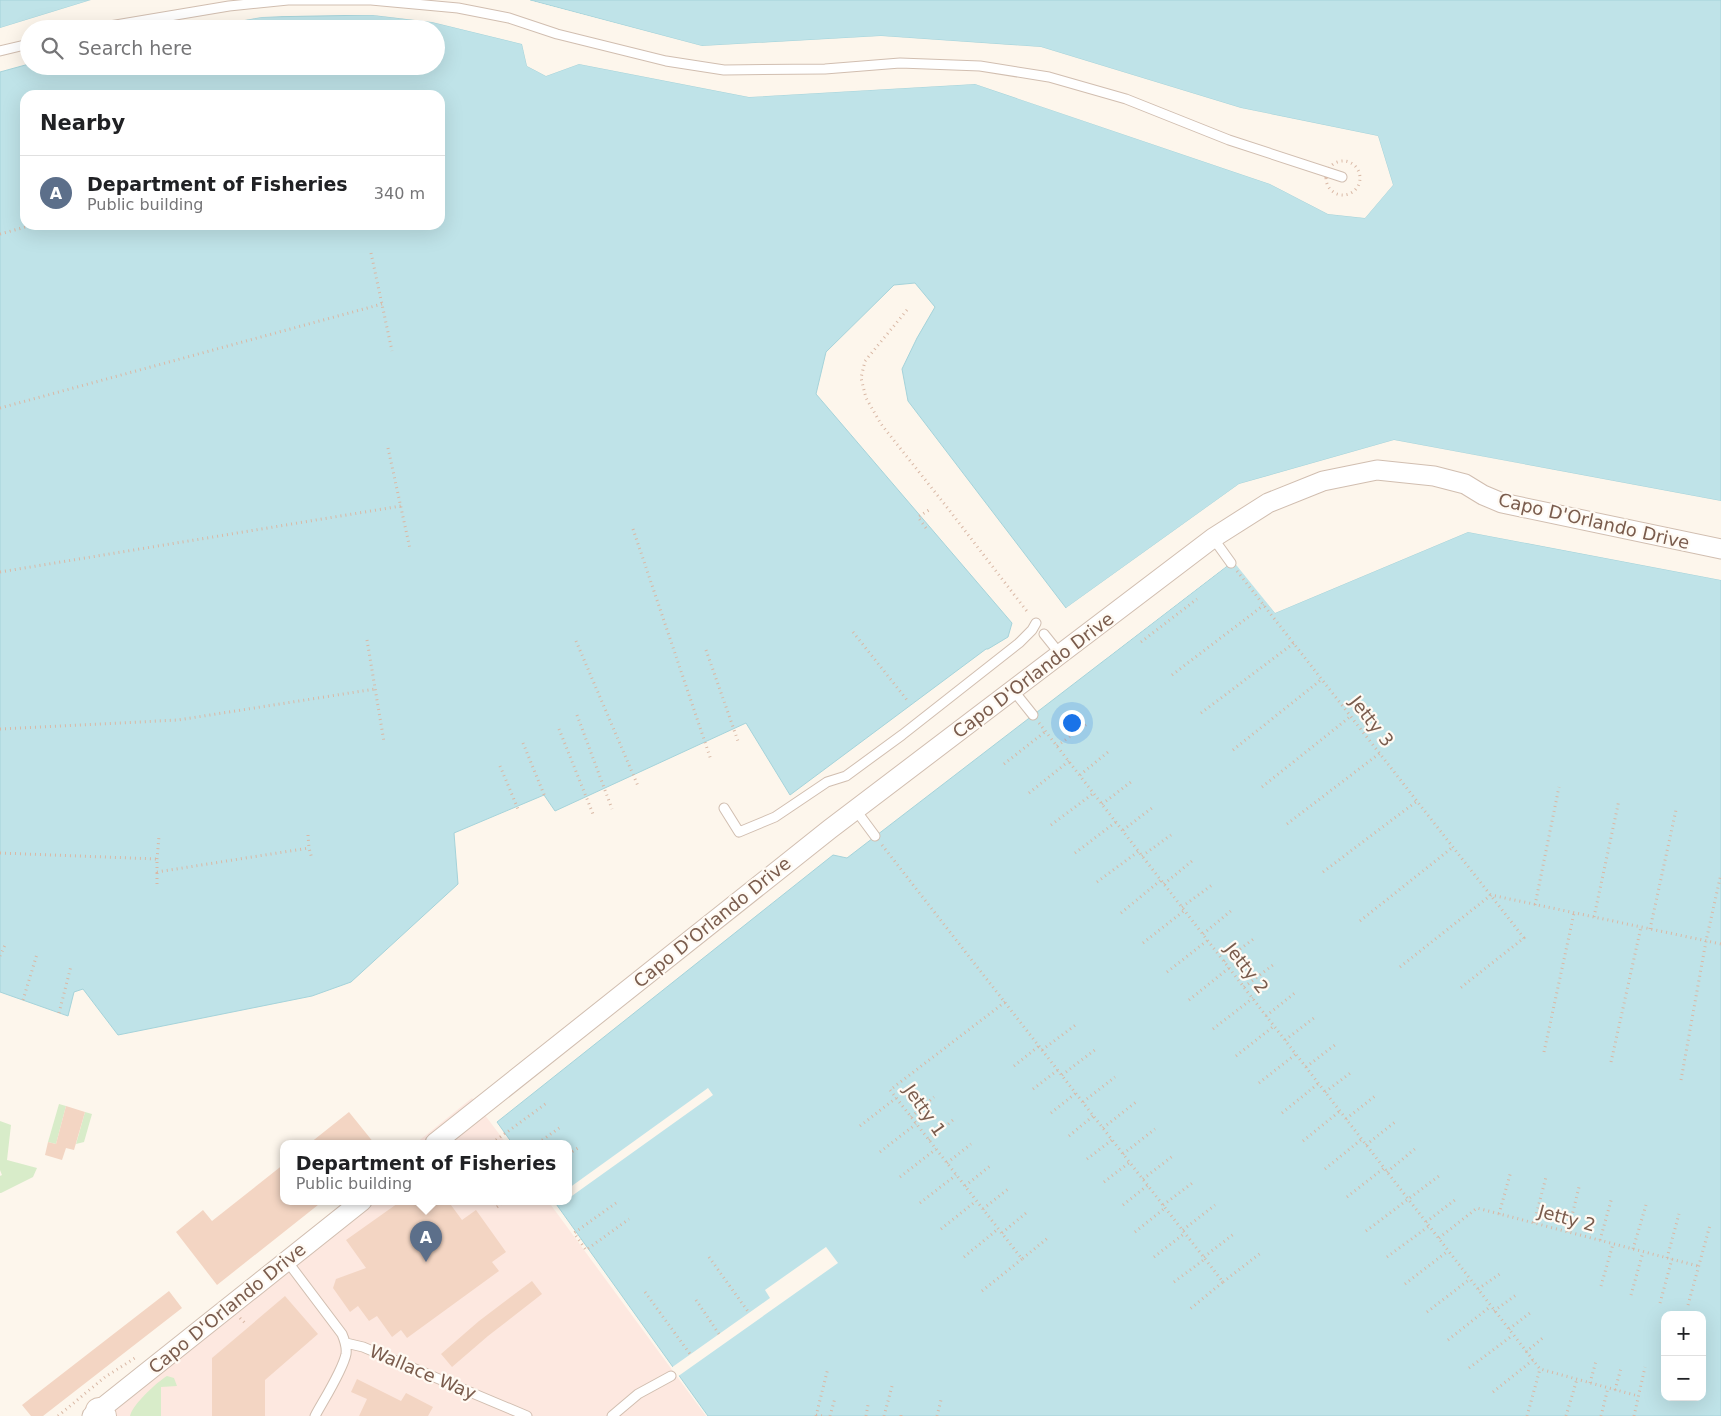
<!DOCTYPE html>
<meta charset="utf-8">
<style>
:root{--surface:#fff;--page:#f6f6f6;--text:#202124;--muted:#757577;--line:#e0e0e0;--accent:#e76f51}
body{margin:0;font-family:"DejaVu Sans",sans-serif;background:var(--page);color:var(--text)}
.controls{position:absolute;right:15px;bottom:15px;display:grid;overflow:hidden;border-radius:10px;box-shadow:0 5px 20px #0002}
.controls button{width:45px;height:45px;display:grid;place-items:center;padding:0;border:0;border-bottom:1px solid var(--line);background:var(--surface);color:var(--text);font:25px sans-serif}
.you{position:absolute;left:1071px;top:722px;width:18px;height:18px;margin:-12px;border:4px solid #fff;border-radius:50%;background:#1a73e8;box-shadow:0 0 0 8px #1a73e833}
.badge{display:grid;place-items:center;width:32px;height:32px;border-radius:50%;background:var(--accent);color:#fff;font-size:16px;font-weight:700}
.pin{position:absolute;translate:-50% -41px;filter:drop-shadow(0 1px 2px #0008)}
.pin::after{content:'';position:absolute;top:26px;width:18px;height:15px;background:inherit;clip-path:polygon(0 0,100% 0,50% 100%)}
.popup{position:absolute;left:280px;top:1140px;width:292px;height:65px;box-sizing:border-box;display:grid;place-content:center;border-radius:10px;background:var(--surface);filter:drop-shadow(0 1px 4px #0005);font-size:16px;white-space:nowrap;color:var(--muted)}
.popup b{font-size:19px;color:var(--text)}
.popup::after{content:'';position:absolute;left:50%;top:100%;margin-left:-10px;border:10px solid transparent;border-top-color:var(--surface)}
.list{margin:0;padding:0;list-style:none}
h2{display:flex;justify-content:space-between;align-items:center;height:65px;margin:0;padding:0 20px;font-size:21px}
h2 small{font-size:16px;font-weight:400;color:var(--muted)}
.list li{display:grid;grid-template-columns:32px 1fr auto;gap:15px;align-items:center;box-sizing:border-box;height:75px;padding:0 20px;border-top:1px solid var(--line)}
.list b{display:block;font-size:19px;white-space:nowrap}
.list p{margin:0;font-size:16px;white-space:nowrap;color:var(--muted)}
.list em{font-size:16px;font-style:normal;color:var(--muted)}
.icon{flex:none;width:28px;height:28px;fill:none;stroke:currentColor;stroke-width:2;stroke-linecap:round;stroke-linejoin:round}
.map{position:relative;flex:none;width:1721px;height:1416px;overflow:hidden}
.search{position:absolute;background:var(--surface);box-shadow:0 5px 20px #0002;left:20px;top:20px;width:425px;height:55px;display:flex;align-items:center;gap:12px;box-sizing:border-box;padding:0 18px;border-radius:28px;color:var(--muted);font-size:19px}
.panel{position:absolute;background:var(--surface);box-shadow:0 5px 20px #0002;left:20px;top:90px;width:425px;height:140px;border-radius:15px}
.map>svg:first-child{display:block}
.commercial{fill:#fde8e0}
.green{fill:#d8ecc9}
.water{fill:#bfe3e8;stroke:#a5d3da;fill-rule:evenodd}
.pier{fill:#fdf6ec}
.building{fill:#f3d5c3}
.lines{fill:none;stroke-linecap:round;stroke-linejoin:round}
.lane-casing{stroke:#d1beb0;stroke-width:11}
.street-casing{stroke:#d1beb0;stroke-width:21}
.secondary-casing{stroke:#d6c0b0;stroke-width:28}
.path{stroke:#d9b8a5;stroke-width:3;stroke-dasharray:1 4;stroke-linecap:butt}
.lane{stroke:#fff;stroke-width:9}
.street{stroke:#fff;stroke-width:19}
.secondary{stroke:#fff;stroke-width:26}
.labels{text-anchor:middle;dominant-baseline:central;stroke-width:4.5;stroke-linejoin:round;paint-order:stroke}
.street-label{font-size:18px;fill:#7a5c4d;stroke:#fffaf3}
</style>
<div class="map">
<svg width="1721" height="1416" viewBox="0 0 1721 1416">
<rect width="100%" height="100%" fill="#fdf6ec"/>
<!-- commercial -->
<path class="commercial" d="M 472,1098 L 506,1143 L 416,1143 Z
M 345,1201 L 548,1201 L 706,1416 L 95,1416 L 89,1408 Z"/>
<!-- green -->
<path class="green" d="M 59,1104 L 66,1106 L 56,1144 L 48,1142 Z
M 85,1112 L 92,1114 L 84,1142 L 76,1144 Z
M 0,1121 L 11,1125 L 7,1160 L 37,1168 L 33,1177 L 1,1193 L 0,1193 L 0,1176 L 2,1175 L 0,1170 Z
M 167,1376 L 174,1378 L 177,1386 L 161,1387 L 161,1416 L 130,1416 C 133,1404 157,1382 167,1376 Z"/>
<!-- water -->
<path class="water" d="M 0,0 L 91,0 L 0,28 Z
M 530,0 L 1721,0 L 1721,501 L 1394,440 L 1239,484 L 1066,608 L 908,401 L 902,369 L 917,338 L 935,307 L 915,283 L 894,285 L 826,352 L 816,394 L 1012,623 L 1008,637 L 988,649 L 986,649 L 790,795 L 746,723 L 555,811 L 544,795 L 454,833 L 458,884 L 351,982 L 312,996 L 118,1035 L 83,989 L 74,992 L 68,1016 L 0,992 L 0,72 L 29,64 L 29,66 L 436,66 L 436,29 L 194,29 L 262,17 L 373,15 L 432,22 L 522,44 L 527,66 L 546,76 L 579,64 L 749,97 L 975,84 L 1270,184 L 1328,214 L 1365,218 L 1393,185 L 1378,136 L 1241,108 L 1041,47 L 881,36 L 702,46 ZM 25,95 L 440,95 L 440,225 L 25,225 Z
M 1468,532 L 1721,580 L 1721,1416 L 708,1416 L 554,1201 L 568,1201 L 568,1143 L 512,1143 L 497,1122 L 833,855 L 847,858 L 1235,560 L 1275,613 ZM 1665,1315 L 1702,1315 L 1702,1397 L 1665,1397 Z"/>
<!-- pier -->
<path class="pier" d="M 91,0 L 93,0 L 92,2 L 0,30 L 0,28 Z
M 528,0 L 702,46 L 881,36 L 1041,47 L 1241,108 L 1378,136 L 1393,185 L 1365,218 L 1328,214 L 1270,184 L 975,84 L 749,97 L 579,64 L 546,76 L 527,66 L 522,44 L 432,22 L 373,15 L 302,15 L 262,17 L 192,29 L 194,26 L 262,14 L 302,13 L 373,13 L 432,20 L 523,41 L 529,65 L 547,74 L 579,62 L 749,95 L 976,81 L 1271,182 L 1329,212 L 1364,216 L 1390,184 L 1376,138 L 1240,111 L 1041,50 L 881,38 L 702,49 L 530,2 Z
M 1394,440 L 1721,501 L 1721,503 L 1394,443 L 1240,486 L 1067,610 L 1066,608 L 1239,484 Z
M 1467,529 L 1721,578 L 1721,580 L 1468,532 L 1275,613 L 1233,561 L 1105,659 L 1103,657 L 1234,558 L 1237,558 L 1276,610 Z
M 708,1088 L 713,1095 L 569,1198 L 569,1188 Z
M 826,1247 L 838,1263 L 677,1377 L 671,1368 L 770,1298 L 765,1290 Z"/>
<!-- building -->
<path class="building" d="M 66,1106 L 85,1112 L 74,1150 L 66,1148 L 62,1160 L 45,1155 L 48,1142 L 56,1144 Z
M 349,1112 L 374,1143 L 310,1143 Z
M 284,1164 L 284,1201 L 323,1201 L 217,1285 L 176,1232 L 203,1210 L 212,1221 Z
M 401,1201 L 448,1201 L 462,1220 L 476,1210 L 506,1252 L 492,1262 L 499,1271 L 407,1338 L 401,1330 L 392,1337 L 377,1316 L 369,1321 L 358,1306 L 350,1312 L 333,1288 L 336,1279 L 366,1268 L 346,1240 Z
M 532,1281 L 542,1294 L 488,1336 L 452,1367 L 441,1354 L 479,1321 Z
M 169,1291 L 182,1308 L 43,1416 L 31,1416 L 22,1405 Z
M 285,1296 L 318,1334 L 265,1380 L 265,1416 L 212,1416 L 212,1358 Z
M 357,1379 L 401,1401 L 406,1393 L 433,1407 L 428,1416 L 359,1416 L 367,1399 L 351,1392 Z"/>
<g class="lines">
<!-- lane casing -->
<g class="lane-casing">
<path id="lane" d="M 92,29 L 229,6 L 288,0 L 371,0 L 458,8 L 509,18 L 557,34 L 666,61 L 724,70 L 825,69 L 900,63 L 980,66 L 1049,77 L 1126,99 L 1229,140 L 1342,177
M 0,51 L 29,44
M 1213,538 L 1231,563
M 1044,634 L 1060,654
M 1013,690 L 1033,715
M 724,808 L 739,832 L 775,817 L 827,782 L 846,776 L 902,735 L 1019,643 L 1032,630 L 1036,623
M 855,809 L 875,836
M 287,1261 L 342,1334 C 345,1341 347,1347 346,1354 C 343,1370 323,1401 315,1416
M 346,1343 L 363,1347 L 527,1416
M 612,1416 L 638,1394 L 671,1376"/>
</g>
<!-- street casing -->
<g class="street-casing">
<path id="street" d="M 435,1143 L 830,829 L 1213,538 L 1268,503 L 1323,481 L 1377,470 L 1434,476 L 1465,484 L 1483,495 L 1502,503 L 1721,549
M 92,1416 L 362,1201"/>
</g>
<!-- secondary casing -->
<g class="secondary-casing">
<path id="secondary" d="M 99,1411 L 103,1416"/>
</g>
<!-- path -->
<path class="path" d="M1326 178a17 17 0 1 1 34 0a17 17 0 1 1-34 0Z
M 0,234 L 33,225
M 371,253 L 392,351
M 907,310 L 865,361 L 861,378 L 866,398 L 881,424 L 946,506 L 1029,614
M 0,408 L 382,304
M 388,448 L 410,549
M 926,528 L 918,517 L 929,510
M 633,529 L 711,760
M 1237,571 L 1524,938 L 1459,989
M 0,572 L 401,506
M 853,632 L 907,700
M 367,640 L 384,742
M 576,641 L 638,786
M 1141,642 L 1197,599
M 706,650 L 739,744
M 1172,675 L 1264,605
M 1201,713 L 1294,643
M 577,715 L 612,809
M 1039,723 L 1540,1369 L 1638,1396
M 0,729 L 178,720 L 375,689
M 559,729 L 593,814
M 523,743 L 545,797
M 1057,746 L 1087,724
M 1233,750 L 1322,679
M 1004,764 L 1046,731
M 500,766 L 518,809
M 1080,775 L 1108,752
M 1262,787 L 1351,716
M 1029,793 L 1069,761
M 1102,804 L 1131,782
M 1287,824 L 1380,753
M 1051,825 L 1094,793
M 1123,830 L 1152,808
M 308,835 L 309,848 L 312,859
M 882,845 L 1223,1282 L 1190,1309
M 0,853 L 157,859 L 157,872 L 309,848
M 1075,853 L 1116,822
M 1142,856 L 1171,835
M 157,859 L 159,836
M 1323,872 L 1417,801
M 1097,882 L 1139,851
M 157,884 L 157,872
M 1164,884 L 1192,861
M 1535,905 L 1559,787
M 1182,907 L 1212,885
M 1121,913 L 1161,880
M 1594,917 L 1619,800
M 1360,921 L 1453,847
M 1650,929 L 1676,810
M 1203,934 L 1232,910
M 1143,943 L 1185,910
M 0,956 L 5,945
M 1224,961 L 1255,938
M 1400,967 L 1491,895 L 1721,944
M 1167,972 L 1208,940
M 1244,987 L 1273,965
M 23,1000 L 37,954
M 1189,1000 L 1229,968
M 1005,1002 L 890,1090 L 1022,1259 L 1049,1237
M 59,1013 L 71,966
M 1266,1016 L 1296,992
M 1213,1029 L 1253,998
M 1285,1040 L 1314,1018
M 1042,1050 L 1077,1024
M 1544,1052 L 1574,913
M 1236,1056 L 1274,1026
M 1611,1062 L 1641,927
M 1014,1066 L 1039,1046
M 1306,1067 L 1335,1045
M 1062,1075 L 1096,1049
M 1681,1080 L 1706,941 L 1721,874
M 1259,1083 L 1296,1054
M 1033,1089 L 1058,1070
M 1325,1092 L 1353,1071
M 1083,1102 L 1115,1077
M 1051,1113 L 1076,1093
M 1282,1113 L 1319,1083
M 911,1117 L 934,1097
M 1346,1119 L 1375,1096
M 860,1126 L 896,1098
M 1103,1128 L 1136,1102
M 1069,1136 L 1093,1116
M 929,1140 L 953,1120
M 1303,1141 L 1340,1111
M 492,1143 L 548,1102
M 538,1143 L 562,1126
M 1366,1145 L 1395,1122
M 880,1152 L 916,1124
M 568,1154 L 578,1148
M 1123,1154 L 1155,1129
M 1087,1159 L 1112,1140
M 947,1163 L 971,1144
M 1325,1169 L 1362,1139
M 1387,1172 L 1416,1148
M 900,1177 L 936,1149
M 1143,1179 L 1174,1155
M 1104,1182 L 1130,1162
M 965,1186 L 990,1166
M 1347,1197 L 1384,1168
M 616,1203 L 574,1233 L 586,1250 L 629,1219
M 920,1203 L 956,1175
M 1123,1205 L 1148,1185
M 1163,1205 L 1195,1181
M 497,1207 L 505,1201
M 983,1209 L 1008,1189
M 1499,1214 L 1511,1171
M 1426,1222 L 1455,1200
M 1534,1223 L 1546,1177
M 941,1229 L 976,1201
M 1183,1230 L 1215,1205
M 1366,1231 L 1439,1176
M 1135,1232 L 1165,1208
M 1568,1232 L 1579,1187
M 1002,1233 L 1026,1213
M 1439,1238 L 1477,1208 L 1698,1266
M 1600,1240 L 1612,1197
M 1633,1249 L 1646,1205
M 709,1257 L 749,1313
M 964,1257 L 998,1229
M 1154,1257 L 1185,1233
M 1204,1257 L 1235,1233
M 1387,1257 L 1429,1226
M 1667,1258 L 1679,1214
M 1174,1282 L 1205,1259
M 1223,1282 L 1262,1252
M 1405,1284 L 1448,1251
M 1601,1286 L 1613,1244
M 1478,1289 L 1501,1273
M 982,1291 L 1022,1259
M 645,1292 L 690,1354
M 1631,1295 L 1643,1252
M 696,1300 L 719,1334
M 1660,1303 L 1672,1259
M 1688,1305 L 1710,1225
M 1494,1311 L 1516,1295
M 1427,1312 L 1470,1279
M 240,1318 L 247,1325
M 1509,1329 L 1530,1313
M 1448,1340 L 1491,1306
M 1526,1352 L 1545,1336
M 1469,1368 L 1513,1335
M 1590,1383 L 1596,1361
M 1615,1390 L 1621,1368
M 1493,1392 L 1533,1360
M 816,1415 L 822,1416
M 58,1416 L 105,1377 L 135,1358
M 816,1416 L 828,1368
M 830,1416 L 835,1398
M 866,1416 L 868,1405
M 884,1416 L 892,1386
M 901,1416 L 901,1415
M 937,1416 L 941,1400
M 1527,1416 L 1540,1369
M 1566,1416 L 1577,1379
M 1601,1416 L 1608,1388
M 1634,1416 L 1645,1367"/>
<!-- lane -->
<use href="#lane" class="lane"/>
<!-- street -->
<use href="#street" class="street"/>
<!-- secondary -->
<use href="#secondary" class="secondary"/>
</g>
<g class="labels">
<!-- street labels -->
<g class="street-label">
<text transform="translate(1594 521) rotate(13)">Capo D'Orlando Drive</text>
<text transform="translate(1033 675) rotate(-37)">Capo D'Orlando Drive</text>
<text transform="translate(1372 721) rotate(52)">Jetty 3</text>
<text transform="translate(712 922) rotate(-39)">Capo D'Orlando Drive</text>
<text transform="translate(1247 968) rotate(52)">Jetty 2</text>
<text transform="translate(925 1110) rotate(55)">Jetty 1</text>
<text transform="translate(1567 1218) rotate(15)">Jetty 2</text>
<text transform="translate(227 1308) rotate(-39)">Capo D'Orlando Drive</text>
<text transform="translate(423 1372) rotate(23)">Wallace Way</text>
</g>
</g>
</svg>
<div class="controls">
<button>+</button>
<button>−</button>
</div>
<div class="you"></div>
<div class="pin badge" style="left:426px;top:1262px;background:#5c6f8a">A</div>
<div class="popup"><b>Department of Fisheries</b>Public building</div>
<div class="search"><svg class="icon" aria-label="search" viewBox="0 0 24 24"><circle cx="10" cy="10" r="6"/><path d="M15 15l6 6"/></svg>Search here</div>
<section class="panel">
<h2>Nearby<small></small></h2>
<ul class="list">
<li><span class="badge" style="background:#5c6f8a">A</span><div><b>Department of Fisheries</b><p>Public building</p></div><em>340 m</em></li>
</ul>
</section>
</div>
